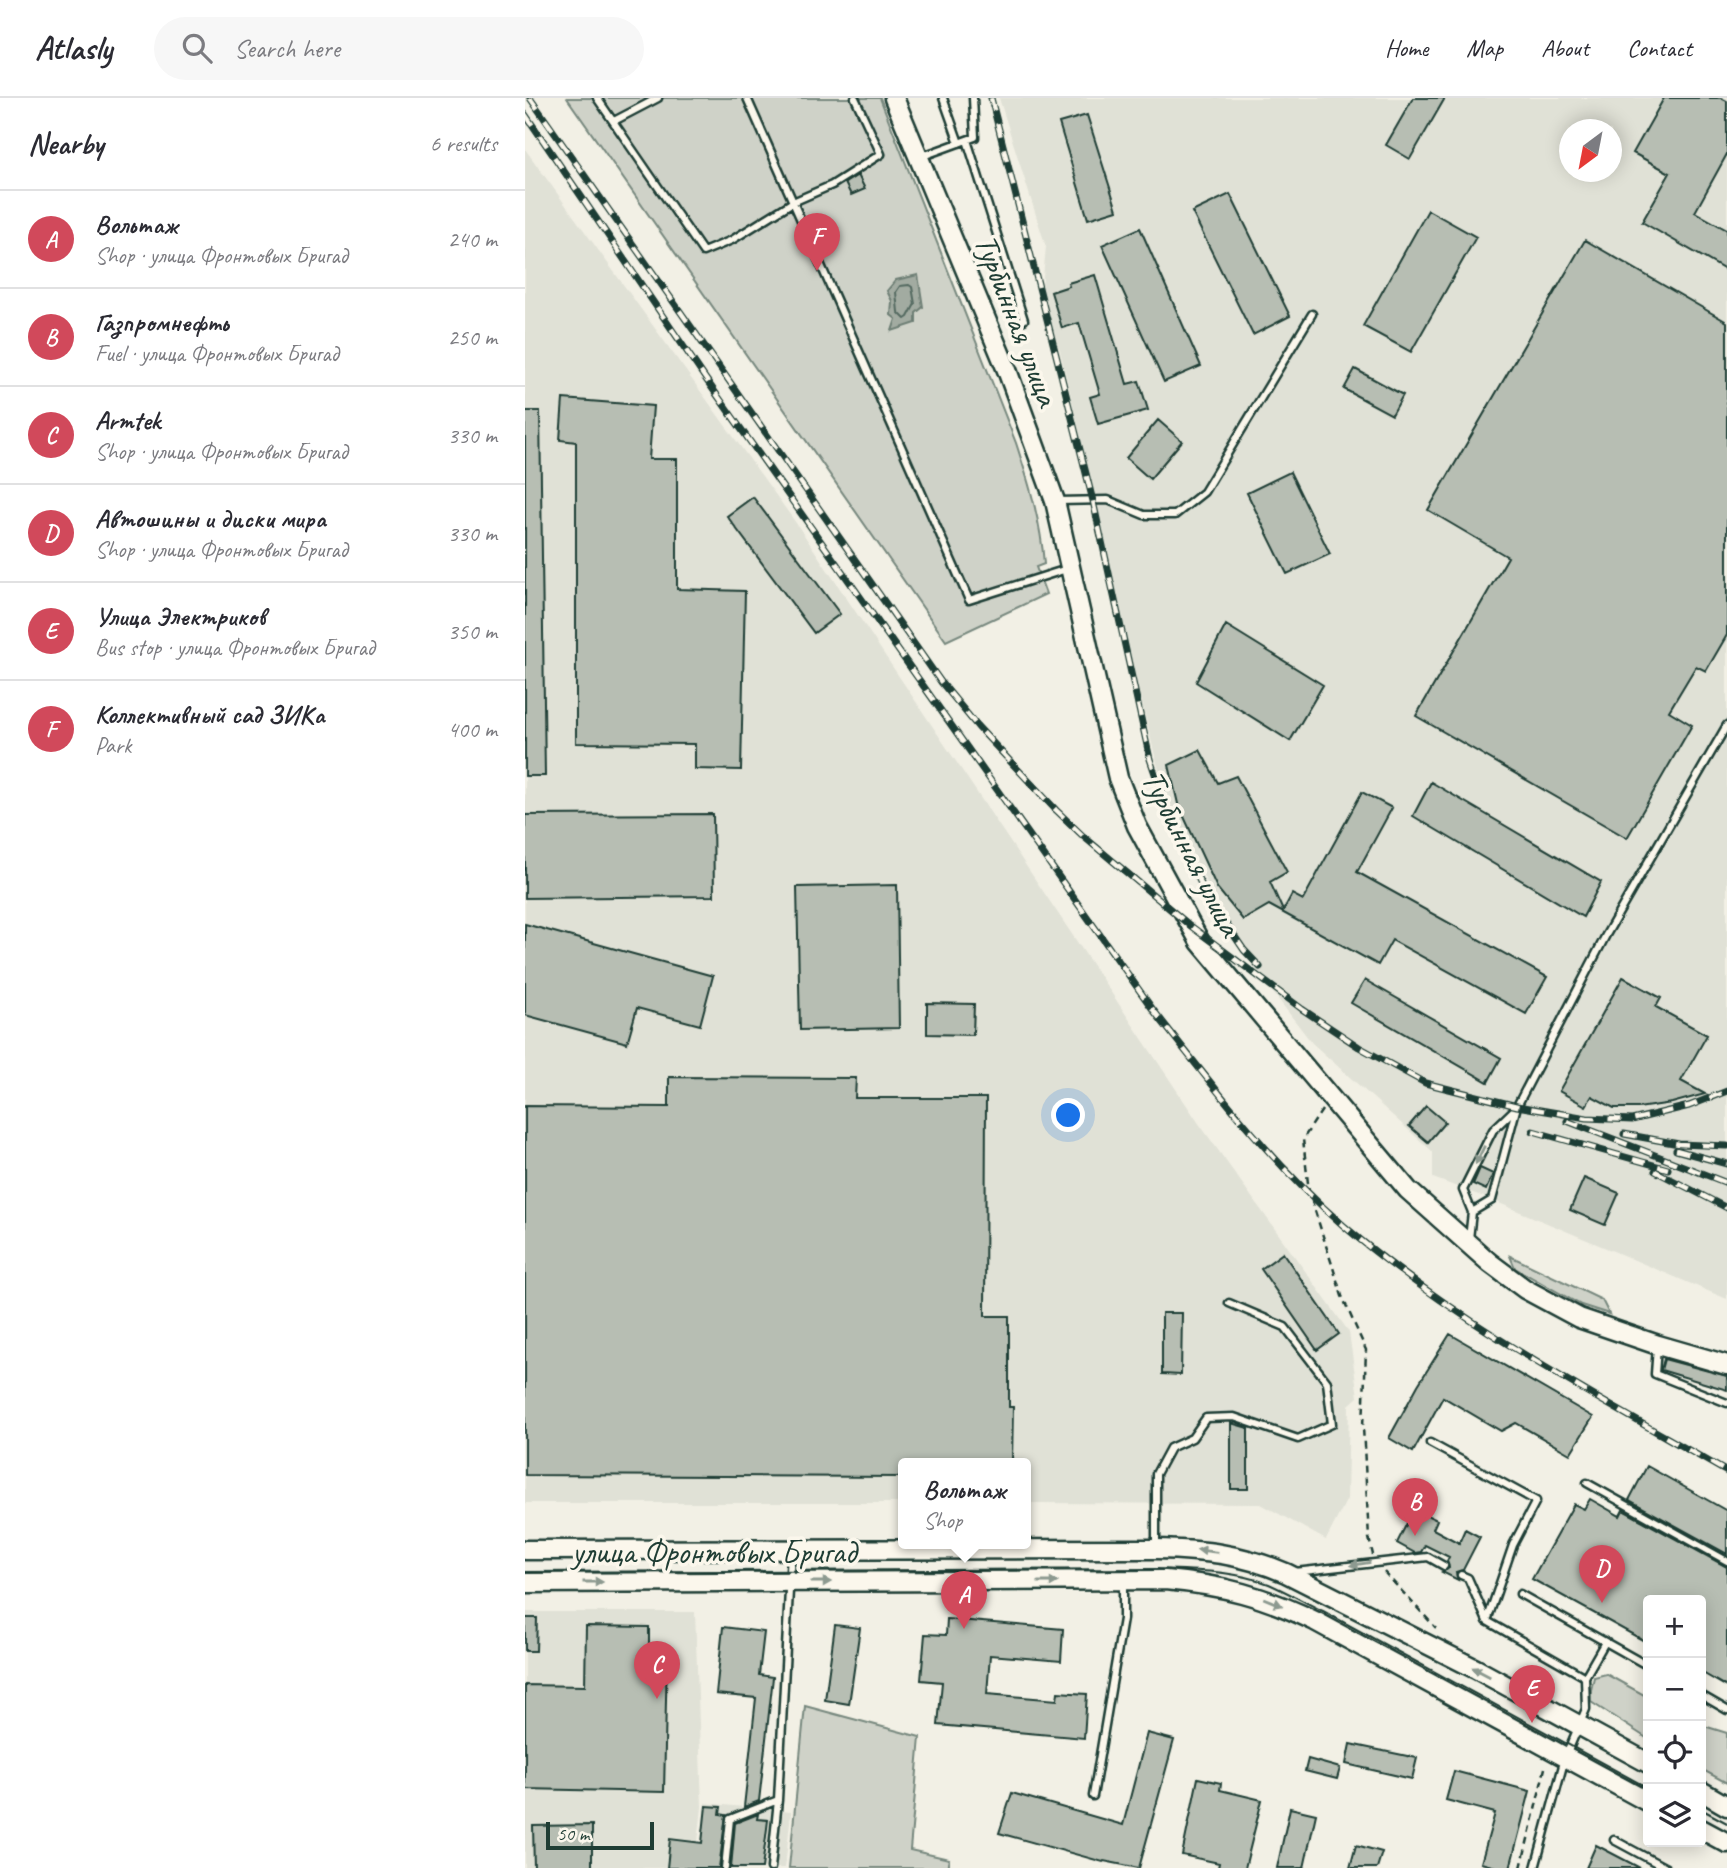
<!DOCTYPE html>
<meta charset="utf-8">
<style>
:root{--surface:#fff;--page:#f7f7f7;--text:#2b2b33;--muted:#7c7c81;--line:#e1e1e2;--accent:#d1495b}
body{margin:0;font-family:Caveat,sans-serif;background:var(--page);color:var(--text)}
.controls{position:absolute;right:21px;bottom:21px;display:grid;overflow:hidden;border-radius:7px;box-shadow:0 4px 18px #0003}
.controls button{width:63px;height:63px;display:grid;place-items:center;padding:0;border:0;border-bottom:2px solid var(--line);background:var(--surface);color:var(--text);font:35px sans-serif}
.compass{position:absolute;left:1034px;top:21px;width:63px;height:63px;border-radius:50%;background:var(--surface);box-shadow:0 4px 18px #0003;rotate:212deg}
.scale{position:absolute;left:21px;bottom:18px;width:108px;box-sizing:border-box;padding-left:7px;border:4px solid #1f3d34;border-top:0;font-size:19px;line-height:24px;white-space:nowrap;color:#1f3d34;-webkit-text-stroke:5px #fbf7ec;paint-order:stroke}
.you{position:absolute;left:544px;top:1018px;width:24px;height:24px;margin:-18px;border:5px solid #fff;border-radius:50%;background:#1a73e8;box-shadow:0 0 0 10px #1a73e833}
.badge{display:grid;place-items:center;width:46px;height:46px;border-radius:50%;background:var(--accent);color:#fff;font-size:23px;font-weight:700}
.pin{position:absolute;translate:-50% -58px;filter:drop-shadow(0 2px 4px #0008)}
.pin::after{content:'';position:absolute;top:37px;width:24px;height:21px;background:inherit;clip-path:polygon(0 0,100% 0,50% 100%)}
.popup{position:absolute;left:373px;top:1360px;width:133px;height:91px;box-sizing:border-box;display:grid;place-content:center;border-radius:7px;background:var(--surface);filter:drop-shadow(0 2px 5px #0005);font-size:23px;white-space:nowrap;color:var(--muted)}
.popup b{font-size:26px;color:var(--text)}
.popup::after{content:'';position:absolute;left:50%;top:100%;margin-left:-14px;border:14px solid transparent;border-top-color:var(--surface)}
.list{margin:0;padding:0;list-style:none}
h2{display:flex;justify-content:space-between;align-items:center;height:91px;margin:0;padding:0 28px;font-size:30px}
h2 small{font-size:23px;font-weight:400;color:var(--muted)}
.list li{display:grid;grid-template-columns:46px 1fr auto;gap:21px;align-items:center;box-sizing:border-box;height:98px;padding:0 28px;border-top:2px solid var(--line)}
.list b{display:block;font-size:26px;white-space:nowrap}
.list p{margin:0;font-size:23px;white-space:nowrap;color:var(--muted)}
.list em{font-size:23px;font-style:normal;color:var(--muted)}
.icon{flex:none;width:38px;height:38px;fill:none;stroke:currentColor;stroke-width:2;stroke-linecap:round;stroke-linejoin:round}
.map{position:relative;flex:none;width:1202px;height:1770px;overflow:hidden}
header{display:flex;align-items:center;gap:42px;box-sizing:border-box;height:98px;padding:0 35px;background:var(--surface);border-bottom:2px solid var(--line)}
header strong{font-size:33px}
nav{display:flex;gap:38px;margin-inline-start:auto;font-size:24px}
.search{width:490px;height:63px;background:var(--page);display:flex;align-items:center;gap:18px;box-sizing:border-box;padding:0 24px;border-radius:38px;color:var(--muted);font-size:26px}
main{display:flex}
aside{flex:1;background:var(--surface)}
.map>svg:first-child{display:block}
.built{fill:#e0e1d6;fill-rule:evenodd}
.green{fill:#cfd2c8;stroke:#77887e;stroke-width:2}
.water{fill:#a2aba1;stroke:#6e7f75;stroke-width:2}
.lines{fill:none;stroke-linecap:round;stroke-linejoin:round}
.shore{stroke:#536960;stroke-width:2}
.building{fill:#b7beb3;stroke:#1f3d34;stroke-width:2}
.lane-casing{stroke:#1f3d34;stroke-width:11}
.secondary-casing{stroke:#1f3d34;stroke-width:23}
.path{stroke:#1f3d34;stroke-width:2.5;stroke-dasharray:7 5;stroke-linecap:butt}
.lane{stroke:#fbf7ec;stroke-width:6}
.secondary{stroke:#fbf7ec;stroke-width:18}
.tram{stroke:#1f3d34;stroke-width:2}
.rail-casing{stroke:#1f3d34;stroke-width:7}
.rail{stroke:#fbf7ec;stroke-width:4.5;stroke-dasharray:13;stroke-linecap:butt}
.oneway{fill:#8d9a90}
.labels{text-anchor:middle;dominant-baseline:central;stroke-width:7;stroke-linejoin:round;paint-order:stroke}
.street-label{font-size:33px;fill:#1f3d34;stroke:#fbf7ec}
</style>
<header>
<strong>Atlasly</strong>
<div class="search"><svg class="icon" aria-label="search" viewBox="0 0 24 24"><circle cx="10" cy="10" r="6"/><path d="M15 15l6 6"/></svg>Search here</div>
<nav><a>Home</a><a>Map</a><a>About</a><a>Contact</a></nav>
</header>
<main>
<aside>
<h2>Nearby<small>6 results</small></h2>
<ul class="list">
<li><span class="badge">A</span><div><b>Вольтаж</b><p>Shop · улица Фронтовых Бригад</p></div><em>240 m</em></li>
<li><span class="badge">B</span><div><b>Газпромнефть</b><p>Fuel · улица Фронтовых Бригад</p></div><em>250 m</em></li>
<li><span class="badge">C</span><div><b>Armtek</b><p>Shop · улица Фронтовых Бригад</p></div><em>330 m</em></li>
<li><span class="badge">D</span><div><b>Автошины и диски мира</b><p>Shop · улица Фронтовых Бригад</p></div><em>330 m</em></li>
<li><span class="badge">E</span><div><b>Улица Электриков</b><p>Bus stop · улица Фронтовых Бригад</p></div><em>350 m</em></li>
<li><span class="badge">F</span><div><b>Коллективный сад ЗИКа</b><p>Park</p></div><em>400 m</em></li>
</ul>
</aside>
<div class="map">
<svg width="1202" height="1770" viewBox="0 0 1202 1770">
<rect width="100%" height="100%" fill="#f2f0e5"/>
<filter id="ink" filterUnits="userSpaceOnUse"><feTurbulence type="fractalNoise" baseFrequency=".0143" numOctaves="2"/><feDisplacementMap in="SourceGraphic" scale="14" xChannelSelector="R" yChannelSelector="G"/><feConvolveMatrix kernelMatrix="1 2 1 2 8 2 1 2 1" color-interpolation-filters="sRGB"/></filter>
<g filter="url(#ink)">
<!-- built -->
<path class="built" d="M 474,0 L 1202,0 L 1202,1201 L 967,1102 L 908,1080 L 908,1054 L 787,945 L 736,879 L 683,787 L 652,725 L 632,666 L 595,517 L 579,439 L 535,253 L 526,229 L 517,189 L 521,149 ZM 1044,32 L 1086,32 L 1086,74 L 1044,74 Z
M 0,51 L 271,425 L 675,1027 L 824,1234 L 833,1299 L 824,1307 L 822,1401 L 801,1442 L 736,1406 L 500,1405 L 500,1365 L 378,1365 L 378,1405 L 0,1405 Z
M 0,1514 L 170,1514 L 177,1709 L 170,1770 L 0,1770 Z
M 180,1705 L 266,1714 L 260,1770 L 173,1770 Z"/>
<!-- green -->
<path class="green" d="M 42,0 L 355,0 L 491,345 C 504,385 516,424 519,466 L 511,469 L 521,496 L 421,543 Z
M 985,1158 L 1077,1202 L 1084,1216 L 1056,1207 L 990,1170 Z
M 1081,1576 L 1123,1599 L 1123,1641 L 1066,1604 L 1066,1592 L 1069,1579 Z
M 280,1608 L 395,1639 L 385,1752 L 424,1761 L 422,1770 L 264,1770 Z
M 1176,1627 L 1202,1635 L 1202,1685 L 1176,1671 Z"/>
<!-- water -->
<path class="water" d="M 393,177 L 398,209 L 391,215 L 391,225 L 367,233 L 371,221 L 366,217 L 367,203 L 362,193 L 371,182 Z"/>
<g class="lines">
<!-- shore -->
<path class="shore" d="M 384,187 L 387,189 L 390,206 L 383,219 L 380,221 L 373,214 L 371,194 L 375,188 Z"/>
</g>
<!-- building -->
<path class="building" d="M 888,0 L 920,0 L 885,61 L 861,47 Z
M 1139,0 L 1196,0 L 1202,3 L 1202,56 L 1170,114 L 1202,132 L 1202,173 L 1117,124 L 1145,75 L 1108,55 Z
M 562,17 L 592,112 L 563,121 L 534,25 Z
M 333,77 L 340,91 L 326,97 L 320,85 Z
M 705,96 L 765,218 L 728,237 L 667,114 Z
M 903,112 L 951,139 L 886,254 L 838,228 Z
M 615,130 L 676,268 L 639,284 L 577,147 Z
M 1060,142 L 1202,224 L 1202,537 L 1181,573 L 1171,568 L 1144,613 L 1167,627 L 1102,740 L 891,618 L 983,459 L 903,412 Z
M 570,177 L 602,286 L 614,283 L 623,312 L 573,326 L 565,299 L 575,296 L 554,225 L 537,230 L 526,194 L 544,188 L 543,185 Z
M 830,271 L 878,297 L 867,317 L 819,291 Z
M 38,301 L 128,308 L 124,361 L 152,361 L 152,491 L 220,493 L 216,672 L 170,671 L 170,646 L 51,645 L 51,344 L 35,342 Z
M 0,313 L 15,313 L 20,678 L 0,678 Z
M 633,322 L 657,343 L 625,381 L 601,360 Z
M 765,374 L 805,456 L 762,476 L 722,395 Z
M 228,399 L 315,516 L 289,535 L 202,418 Z
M 701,527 L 798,587 L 765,643 L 671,584 Z
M 675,652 L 693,685 L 711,678 L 762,774 L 745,784 L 758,813 L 767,796 L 778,802 L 837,694 L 867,710 L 832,774 L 1022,879 L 1001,916 L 867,842 L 853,867 L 744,807 L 718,822 L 692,790 L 653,706 L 644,667 Z
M 906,684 L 1076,784 L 1058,819 L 888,718 Z
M 188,716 L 189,798 L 0,800 L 0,717 Z
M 372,787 L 374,930 L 275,932 L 272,789 Z
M 0,826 L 188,878 L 175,927 L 112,910 L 102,945 L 0,917 Z
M 1098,879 L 1136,900 L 1131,909 L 1182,937 L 1156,983 L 1180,996 L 1147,1005 L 1113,1010 L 1089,1010 L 1067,998 L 1061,1008 L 1034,993 Z
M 840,882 L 976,960 L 963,984 L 826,905 Z
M 402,905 L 449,906 L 448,937 L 402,936 Z
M 144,979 L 331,980 L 330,1000 L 461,1000 L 460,1218 L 484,1218 L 484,1309 L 488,1309 L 487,1365 L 378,1365 L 378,1379 L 0,1377 L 0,1008 L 144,1009 Z
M 901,1008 L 920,1024 L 903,1044 L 884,1028 Z
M 955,1070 L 968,1076 L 961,1092 L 948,1086 Z
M 1059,1080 L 1094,1095 L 1080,1127 L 1045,1112 Z
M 758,1155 L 814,1236 L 792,1252 L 736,1171 Z
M 637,1215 L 657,1215 L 656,1277 L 637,1276 Z
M 925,1236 L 1068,1319 L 1045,1356 L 991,1325 L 976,1333 L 918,1299 L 888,1354 L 864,1340 L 893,1287 Z
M 1139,1261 L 1202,1278 L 1202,1292 L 1136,1272 Z
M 706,1325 L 723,1330 L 723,1391 L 706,1391 Z
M 1122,1368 L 1202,1413 L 1202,1456 L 1104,1402 Z
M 1065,1401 L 1095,1418 L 1098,1412 L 1202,1469 L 1202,1589 L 1176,1574 L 1176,1502 L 1123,1502 L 1123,1545 L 1007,1481 L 1049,1406 L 1059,1411 Z
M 889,1411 L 912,1422 L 908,1431 L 934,1445 L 940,1431 L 955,1439 L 938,1472 L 931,1474 L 933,1482 L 917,1474 L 924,1470 L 922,1463 L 924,1459 L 900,1447 L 896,1454 L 890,1455 L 872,1445 Z
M 0,1520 L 12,1520 L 11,1553 L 0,1553 Z
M 422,1521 L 538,1531 L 536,1563 L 465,1557 L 462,1596 L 532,1602 L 533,1594 L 562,1596 L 559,1640 L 413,1627 L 417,1584 L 396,1582 L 400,1536 L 421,1537 Z
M 310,1527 L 335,1530 L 324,1606 L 300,1602 Z
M 61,1528 L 124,1529 L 124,1555 L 142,1555 L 139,1694 L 0,1691 L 0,1587 L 60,1588 Z
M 198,1529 L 239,1534 L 234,1577 L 248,1579 L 234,1703 L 219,1709 L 231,1600 L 191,1596 Z
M 622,1635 L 649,1642 L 614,1770 L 579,1763 L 578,1764 L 474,1735 L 487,1695 L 598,1727 Z
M 825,1646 L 892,1660 L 887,1681 L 821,1666 Z
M 783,1661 L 815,1670 L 812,1681 L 780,1673 Z
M 929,1673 L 1005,1693 L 985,1770 L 974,1770 L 956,1765 L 970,1715 L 921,1702 Z
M 673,1680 L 696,1685 L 695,1692 L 737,1702 L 720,1770 L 693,1770 L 694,1765 L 657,1757 Z
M 181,1708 L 196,1709 L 195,1716 L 201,1717 L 194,1770 L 142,1770 L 145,1741 L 177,1745 Z
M 765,1710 L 791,1716 L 779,1770 L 752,1770 Z
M 233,1716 L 232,1721 L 243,1722 L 237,1770 L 206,1770 L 210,1725 Z
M 67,1727 L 67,1770 L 9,1770 L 8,1728 Z
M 831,1747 L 857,1754 L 852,1770 L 825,1770 Z
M 1071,1747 L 1115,1770 L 1061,1770 Z"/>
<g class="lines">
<!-- lane casing -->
<g class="lane-casing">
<path id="lane" d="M 72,0 L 178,154 L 207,142 L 268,104 L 307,87 L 356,56 L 330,0
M 222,0 L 444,502 L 545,470
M 418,0 L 434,45
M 89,23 L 133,0
M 442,42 L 499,222
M 395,59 L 450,39 L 448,0
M 533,403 L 583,402 L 619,417 L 650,417 L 679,394 L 787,216
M 947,1114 L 967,1102 L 992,1008 L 1081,837 L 1202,627
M 944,1141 L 947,1114 L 938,1092 L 968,1032 L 991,1010
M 1132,1249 L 1130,1276 L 1202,1305
M 905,1345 L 1011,1403 L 988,1447 L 962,1523
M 1062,1385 L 1202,1463
M 631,1449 L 631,1376 L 645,1350 L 667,1340 L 681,1320 L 709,1319 L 773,1341 L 807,1326 L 802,1284 L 760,1229 L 704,1205
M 770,1474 L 903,1459 L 919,1468
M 936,1477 L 943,1480 L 962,1523 L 1060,1579
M 995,1496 L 1123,1568
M 1176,1597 L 1202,1612
M 568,1698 L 598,1521 L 598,1485
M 1089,1742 L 1141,1770
M 200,1770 L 205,1721 L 253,1702
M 246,1770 L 253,1702 L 266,1454
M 1010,1770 L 1040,1660 L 1061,1611 L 1060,1579 L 1080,1544"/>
</g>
<!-- secondary casing -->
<g class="secondary-casing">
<path id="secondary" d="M 369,0 L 482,272 L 530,403 L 593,680 L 612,728 L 675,844 L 883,1092 L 965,1165 L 1000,1191 L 1054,1220 L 1133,1247 L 1202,1267
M 0,1452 L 631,1451 C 680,1452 716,1456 761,1475 L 951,1571 L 1123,1665
M 0,1485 L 640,1482 C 698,1487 738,1498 790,1523 L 1123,1704
M 1176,1693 L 1202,1708
M 1176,1731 L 1202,1745"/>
</g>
<!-- path -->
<path class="path" d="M 797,1012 L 778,1041 L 784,1094 L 817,1198 L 841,1252 L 838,1329 L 844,1440 L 848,1457
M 859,1474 L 911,1530
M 996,1770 L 1020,1670"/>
<!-- lane -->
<use href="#lane" class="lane"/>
<!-- secondary -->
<use href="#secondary" class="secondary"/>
<!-- tram -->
<path class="tram" d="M 0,1474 L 632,1471 C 669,1473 709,1472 744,1486 C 762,1494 780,1504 798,1513 L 1123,1690
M 1176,1711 L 1202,1725"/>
<!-- rail casing -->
<g class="rail-casing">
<path id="rail" d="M 5,0 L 416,584 L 453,629 L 531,712 L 558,738 L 663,826 L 777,911 L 834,949 L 900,985 L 992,1008 L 1062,1020 L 1107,1022 L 1164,1008 L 1202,993
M 466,0 L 568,403 L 625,661 L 649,731 L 681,796 L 719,852 L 735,869
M 0,16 L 180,280 L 629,913 C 688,988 746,1065 819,1128 C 935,1227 1070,1298 1202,1374
M 1042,1023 L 1202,1085
M 1008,1033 L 1143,1071
M 1099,1036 L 1154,1046 L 1202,1048
M 1151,1052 L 1202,1066
M 1130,1073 L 1202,1110"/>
</g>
<!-- rail -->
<use href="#rail" class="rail"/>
</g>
<!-- one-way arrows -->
<defs><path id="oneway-solid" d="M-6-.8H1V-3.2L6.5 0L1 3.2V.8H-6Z" transform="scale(1.75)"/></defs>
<g class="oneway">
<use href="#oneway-solid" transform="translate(955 1057) rotate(116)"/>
<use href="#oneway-solid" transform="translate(682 1453) rotate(-173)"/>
<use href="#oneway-solid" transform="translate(835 1466) rotate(171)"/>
<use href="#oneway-solid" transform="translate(68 1484)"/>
<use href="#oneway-solid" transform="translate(296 1484)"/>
<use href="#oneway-solid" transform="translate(523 1484)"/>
<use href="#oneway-solid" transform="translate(748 1504) rotate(22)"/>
<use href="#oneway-solid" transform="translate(956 1574) rotate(-152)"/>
</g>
</g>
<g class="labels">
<!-- street labels -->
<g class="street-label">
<text transform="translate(492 222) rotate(69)">Турбинная улица</text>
<text transform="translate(667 755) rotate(63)">Турбинная улица</text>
<text x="189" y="1454">улица Фронтовых Бригад</text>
</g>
</g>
</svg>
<div class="controls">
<button>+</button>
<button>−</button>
<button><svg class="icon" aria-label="locate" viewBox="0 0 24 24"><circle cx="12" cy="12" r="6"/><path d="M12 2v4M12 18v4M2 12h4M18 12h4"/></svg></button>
<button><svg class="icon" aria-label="layers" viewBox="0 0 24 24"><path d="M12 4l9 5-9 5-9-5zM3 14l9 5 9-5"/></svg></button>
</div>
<svg class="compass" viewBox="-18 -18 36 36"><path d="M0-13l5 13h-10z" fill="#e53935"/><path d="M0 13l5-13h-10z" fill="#7c7c81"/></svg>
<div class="scale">50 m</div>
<div class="you"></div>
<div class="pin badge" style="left:439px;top:1531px">A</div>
<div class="popup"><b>Вольтаж</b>Shop</div>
<div class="pin badge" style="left:890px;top:1438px">B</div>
<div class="pin badge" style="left:132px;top:1601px">C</div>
<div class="pin badge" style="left:1077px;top:1505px">D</div>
<div class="pin badge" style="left:1007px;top:1625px">E</div>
<div class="pin badge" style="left:292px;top:173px">F</div>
</div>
</main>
